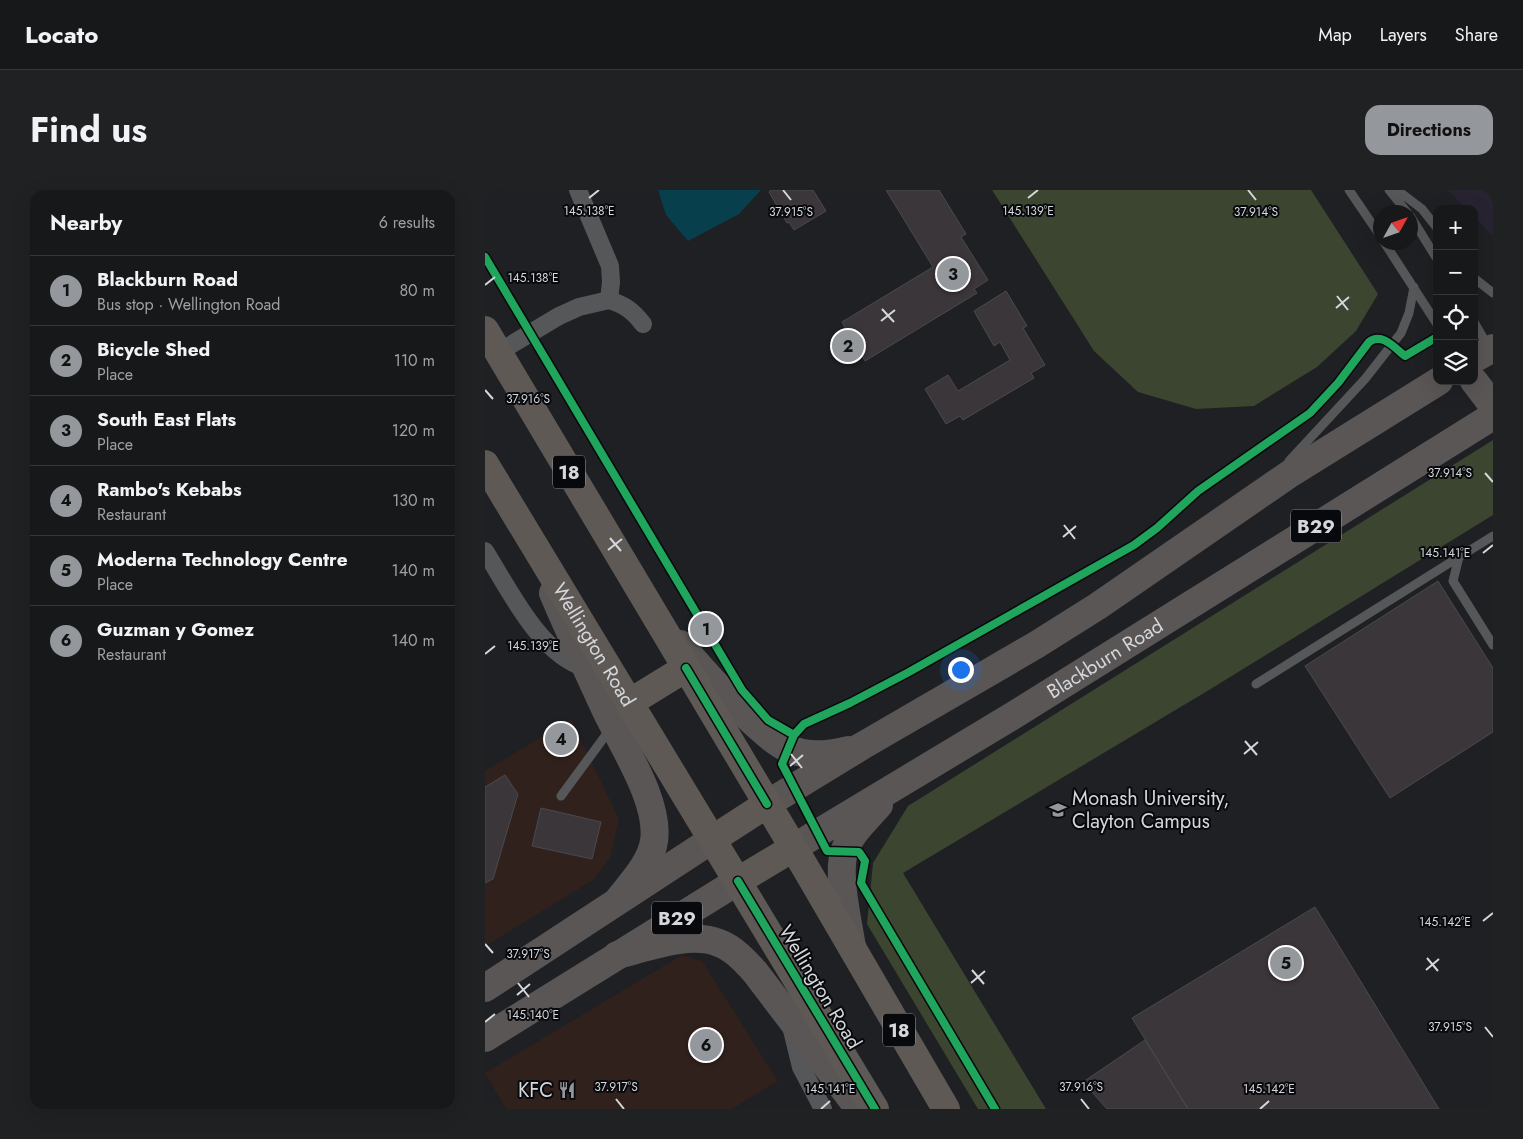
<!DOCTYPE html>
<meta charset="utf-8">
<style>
:root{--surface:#16181a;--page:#1f2123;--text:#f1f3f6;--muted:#9ea0a2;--line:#353739;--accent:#94979b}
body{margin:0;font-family:Jost,sans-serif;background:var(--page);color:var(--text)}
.controls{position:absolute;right:15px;top:15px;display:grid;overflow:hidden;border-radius:10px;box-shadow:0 5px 20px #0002}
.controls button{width:45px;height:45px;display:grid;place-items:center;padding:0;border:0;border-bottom:1px solid var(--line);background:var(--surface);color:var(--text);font:25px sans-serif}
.compass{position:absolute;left:888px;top:15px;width:45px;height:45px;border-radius:50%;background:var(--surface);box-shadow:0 5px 20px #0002;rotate:50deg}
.you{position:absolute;left:475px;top:479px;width:18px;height:18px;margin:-12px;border:4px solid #fff;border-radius:50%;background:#1a73e8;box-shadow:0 0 0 8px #1a73e833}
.badge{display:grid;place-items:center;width:32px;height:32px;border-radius:50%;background:var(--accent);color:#111;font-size:16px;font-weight:700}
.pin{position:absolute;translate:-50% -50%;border:2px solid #fff;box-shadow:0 1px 5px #0006}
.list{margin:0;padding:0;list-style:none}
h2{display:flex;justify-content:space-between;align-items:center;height:65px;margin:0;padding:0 20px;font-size:21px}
h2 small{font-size:16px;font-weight:400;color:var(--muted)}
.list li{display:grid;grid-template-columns:32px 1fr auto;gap:15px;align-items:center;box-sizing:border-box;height:70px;padding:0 20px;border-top:1px solid var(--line)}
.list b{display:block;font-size:19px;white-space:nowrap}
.list p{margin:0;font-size:16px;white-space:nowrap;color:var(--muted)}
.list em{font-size:16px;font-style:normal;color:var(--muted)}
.icon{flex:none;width:28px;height:28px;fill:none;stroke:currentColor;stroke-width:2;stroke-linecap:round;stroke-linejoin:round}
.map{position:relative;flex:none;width:1008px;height:919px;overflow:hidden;border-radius:15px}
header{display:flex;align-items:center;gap:30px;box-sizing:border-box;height:70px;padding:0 25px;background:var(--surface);border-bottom:1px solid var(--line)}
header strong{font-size:24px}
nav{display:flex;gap:28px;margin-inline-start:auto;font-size:18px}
.intro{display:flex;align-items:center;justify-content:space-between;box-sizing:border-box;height:120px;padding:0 30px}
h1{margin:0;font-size:35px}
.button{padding:12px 22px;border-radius:15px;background:var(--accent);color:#111;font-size:18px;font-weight:700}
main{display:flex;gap:30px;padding:0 30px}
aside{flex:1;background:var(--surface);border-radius:15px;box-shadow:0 5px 20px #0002}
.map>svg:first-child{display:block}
.commercial{fill:#31211d}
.medical{fill:#282331}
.green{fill:#3b452f}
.water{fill:#083f4c}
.building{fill:#3b363a;stroke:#4a4a4c}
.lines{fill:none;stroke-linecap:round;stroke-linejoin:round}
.service{stroke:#565759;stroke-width:9}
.minor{stroke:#565759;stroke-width:18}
.primary{stroke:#5a5655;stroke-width:28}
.trunk{stroke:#5f5956;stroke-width:28}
.cycleway-casing{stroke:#08090c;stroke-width:11}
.cycleway{stroke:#20a55d;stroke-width:8}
.ticks{fill:none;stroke:#d4d7db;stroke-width:2}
.labels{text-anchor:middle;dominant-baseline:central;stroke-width:4;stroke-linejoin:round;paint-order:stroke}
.shield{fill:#08090c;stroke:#97999d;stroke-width:1}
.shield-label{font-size:19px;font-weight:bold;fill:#d4d7db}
.street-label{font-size:20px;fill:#d4d7db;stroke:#08090c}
.poi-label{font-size:20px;fill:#d4d7db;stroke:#08090c;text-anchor:start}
.ticks-label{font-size:12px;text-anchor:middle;fill:#d4d7db;stroke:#08090c;stroke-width:4;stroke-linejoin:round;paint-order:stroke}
</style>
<header>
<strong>Locato</strong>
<nav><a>Map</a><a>Layers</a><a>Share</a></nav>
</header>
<div class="intro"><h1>Find us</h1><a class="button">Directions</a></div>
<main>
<aside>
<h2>Nearby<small>6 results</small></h2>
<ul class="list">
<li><span class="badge">1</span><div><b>Blackburn Road</b><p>Bus stop · Wellington Road</p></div><em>80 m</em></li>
<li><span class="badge">2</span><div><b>Bicycle Shed</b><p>Place</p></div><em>110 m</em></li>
<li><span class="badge">3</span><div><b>South East Flats</b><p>Place</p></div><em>120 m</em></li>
<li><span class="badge">4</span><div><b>Rambo's Kebabs</b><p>Restaurant</p></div><em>130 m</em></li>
<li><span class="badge">5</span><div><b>Moderna Technology Centre</b><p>Place</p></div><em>140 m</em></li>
<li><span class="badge">6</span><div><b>Guzman y Gomez</b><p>Restaurant</p></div><em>140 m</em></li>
</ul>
</aside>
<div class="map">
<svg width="1008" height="919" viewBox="0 0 1008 919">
<rect width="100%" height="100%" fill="#1e2023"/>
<!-- commercial -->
<path class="commercial" d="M 86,529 L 134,629 L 125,668 L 108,690 L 0,756 L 0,581 Z
M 197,765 L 217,771 L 293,891 L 247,919 L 21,919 L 0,883 Z"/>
<!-- medical -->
<path class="medical" d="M 963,0 L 1008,0 L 1008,47 L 989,27 L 989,19 L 981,19 Z"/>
<!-- green -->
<path class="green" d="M 507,0 L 826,0 L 893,104 L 871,141 L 832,177 L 769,216 L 711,219 L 653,202 L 609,161 Z
M 1008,250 L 1008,325 L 724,500 L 418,683 L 561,919 L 493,919 L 382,734 L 388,673 L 423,616 Z"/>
<!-- water -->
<path class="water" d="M 173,0 L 276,0 L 254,24 L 203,51 L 181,25 Z"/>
<!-- building -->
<path class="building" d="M 286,0 L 328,0 L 341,21 L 309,40 L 304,32 L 302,33 L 284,2 Z
M 401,0 L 454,0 L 481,44 L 476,47 L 503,90 L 489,99 L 492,103 L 380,171 L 357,132 L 448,77 Z
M 521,101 L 542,136 L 538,138 L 560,175 L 546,183 L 549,188 L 478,230 L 475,226 L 461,234 L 440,199 L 463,185 L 473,201 L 525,170 L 515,152 L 509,156 L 489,121 Z
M 364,144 L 374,161 L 363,168 L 353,151 Z
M 953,391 L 1008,478 L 1008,542 L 905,608 L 820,476 Z
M 20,585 L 33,604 L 8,689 L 0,693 L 0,597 Z
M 56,618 L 116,632 L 107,669 L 47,656 Z
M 830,717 L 954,919 L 703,919 L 647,828 Z
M 660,850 L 703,919 L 622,919 L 598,892 Z"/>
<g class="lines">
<!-- service -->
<path class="service" d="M 864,0 L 896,47
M 904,0 L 922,22
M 912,0 L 937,19 L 952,38
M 926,27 L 952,69
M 899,52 L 952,134
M 989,88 L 1008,103
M 989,132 L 1004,158
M 804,271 L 880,189 L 916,143 L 924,123 L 929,97
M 1008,346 L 974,367 L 968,391 L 1008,455
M 771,494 L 974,367
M 76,606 L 126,538"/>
<!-- minor -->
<path class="minor" d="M 93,0 L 125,76 L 126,92 L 124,110 C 140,115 148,121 158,134
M 14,162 L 74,126 L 94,117 L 124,110
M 0,361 C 24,399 55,465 101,478
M 306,836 L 316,877 L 338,919"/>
<!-- primary -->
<g class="primary">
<path d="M 989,169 L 1008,158"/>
<path d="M 989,191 L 1008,216"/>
<path d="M 68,403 C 85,443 103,482 121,521 C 138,557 175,612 169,651 C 166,673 146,693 134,709"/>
<path d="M 195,454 C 218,481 242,508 269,533 C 279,542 289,552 302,558 C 322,567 342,565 363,560"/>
<path d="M 282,614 L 377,556 L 551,455 L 613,416 L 806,283 L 954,191"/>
<path id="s1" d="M 308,658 L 529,525 L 1008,226"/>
<path d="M 367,757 C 363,731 352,686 359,662 C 365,644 382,629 394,615"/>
<path d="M 132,765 C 161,758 205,741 234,753 C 248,758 260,771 270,782 L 374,919"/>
<path d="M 0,798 L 228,649"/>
<path d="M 0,848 L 253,691"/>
</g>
<!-- trunk -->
<g class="trunk">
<path d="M 0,140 L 320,677 L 461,919"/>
<path id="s2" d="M 0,274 L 390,919"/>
<path d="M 144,513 L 201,478"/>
<path d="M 228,649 L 282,614"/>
<path d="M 253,691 L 308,658"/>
</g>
<!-- cycleway casing -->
<g class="cycleway-casing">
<path id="cycleway" d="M 0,67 L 257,500 L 283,530 L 309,545 L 297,574 L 342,661 L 374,662 L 380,671 L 376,693 L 510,919
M 201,478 L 282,614
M 309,545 L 319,534 L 365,513 L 424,482 L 649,355 L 672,338 L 713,301 L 825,223 L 853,193 L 884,152 C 897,142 910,158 920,166 L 952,147
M 253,691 L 390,919"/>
</g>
<!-- cycleway -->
<use href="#cycleway" class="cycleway"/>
</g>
<!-- ticks -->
<path class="ticks" d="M 298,0 L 306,10M 763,0 L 771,10M 104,8 L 114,0M 543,8 L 553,0M 0,95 L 10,87M 852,106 L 863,120M 851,118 L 864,107M 397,119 L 409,132M 396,131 L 410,120M 0,200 L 8,209M 1000,283 L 1008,292M 579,335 L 590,349M 578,347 L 591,336M 125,348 L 136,361M 123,360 L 137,349M 998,363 L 1008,355M 0,464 L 10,456M 760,551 L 772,565M 306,564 L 317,578M 759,564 L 773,552M 305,576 L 318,565M 998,731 L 1008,723M 0,754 L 8,763M 942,768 L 953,781M 487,780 L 499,794M 941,780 L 954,769M 33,793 L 44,807M 486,793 L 500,781M 32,805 L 45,794M 0,832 L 10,824M 1000,837 L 1008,847M 131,909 L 139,919M 596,909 L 604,919M 336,919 L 345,911M 775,919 L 784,911"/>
<!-- icons -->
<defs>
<g id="university-bare" transform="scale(1.35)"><path d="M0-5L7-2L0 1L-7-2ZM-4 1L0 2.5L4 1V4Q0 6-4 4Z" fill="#94979b" stroke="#08090c" stroke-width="2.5" paint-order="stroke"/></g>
<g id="restaurant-bare" transform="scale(1.35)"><path d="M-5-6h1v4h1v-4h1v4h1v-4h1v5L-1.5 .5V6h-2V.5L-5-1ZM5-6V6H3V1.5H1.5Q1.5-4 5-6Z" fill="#94979b" stroke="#08090c" stroke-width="2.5" paint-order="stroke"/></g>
</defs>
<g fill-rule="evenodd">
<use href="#university-bare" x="573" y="620"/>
<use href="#restaurant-bare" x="82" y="900"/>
</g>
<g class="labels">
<!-- shield labels -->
<g class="shield">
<rect x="68" y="265.5" width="32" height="33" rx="4"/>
<rect x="806" y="319.5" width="50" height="33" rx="4"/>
<rect x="167" y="711.5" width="50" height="33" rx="4"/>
<rect x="398" y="823.5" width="32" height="33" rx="4"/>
</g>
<g class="shield-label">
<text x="84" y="282">18</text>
<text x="831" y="336">B29</text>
<text x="192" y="728">B29</text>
<text x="414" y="840">18</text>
</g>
<!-- street labels -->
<g class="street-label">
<text stroke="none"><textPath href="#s2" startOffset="211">Wellington Road</textPath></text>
<text stroke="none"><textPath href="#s1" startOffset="365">Blackburn Road</textPath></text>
<text transform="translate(335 797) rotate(59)">Wellington Road</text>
</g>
<!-- poi labels -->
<g class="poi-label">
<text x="587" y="608">Monash University,<tspan x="587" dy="23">Clayton Campus</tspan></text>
<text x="68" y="900" text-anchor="end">KFC</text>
</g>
</g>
<g class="ticks-label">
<text x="104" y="25">145.138°E</text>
<text x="543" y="25">145.139°E</text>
<text x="306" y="26">37.915°S</text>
<text x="771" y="26">37.914°S</text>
<text x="48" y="92">145.138°E</text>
<text x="43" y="213">37.916°S</text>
<text x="965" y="287">37.914°S</text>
<text x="960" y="367">145.141°E</text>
<text x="48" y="460">145.139°E</text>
<text x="960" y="736">145.142°E</text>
<text x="43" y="768">37.917°S</text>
<text x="48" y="829">145.140°E</text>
<text x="965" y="841">37.915°S</text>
<text x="131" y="901">37.917°S</text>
<text x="596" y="901">37.916°S</text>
<text x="345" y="903">145.141°E</text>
<text x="784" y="903">145.142°E</text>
</g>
</svg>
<div class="controls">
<button>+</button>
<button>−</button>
<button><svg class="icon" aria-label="locate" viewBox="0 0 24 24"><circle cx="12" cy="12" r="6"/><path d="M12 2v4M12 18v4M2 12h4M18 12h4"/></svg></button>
<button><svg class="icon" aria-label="layers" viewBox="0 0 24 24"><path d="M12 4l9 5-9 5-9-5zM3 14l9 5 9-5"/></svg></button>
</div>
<svg class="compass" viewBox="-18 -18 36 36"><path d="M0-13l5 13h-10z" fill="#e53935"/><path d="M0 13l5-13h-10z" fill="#9ea0a2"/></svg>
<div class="you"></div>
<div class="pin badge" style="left:221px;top:439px">1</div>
<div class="pin badge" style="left:363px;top:156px">2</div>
<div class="pin badge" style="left:468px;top:84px">3</div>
<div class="pin badge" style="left:76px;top:549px">4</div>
<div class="pin badge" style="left:801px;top:773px">5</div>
<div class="pin badge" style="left:221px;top:855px">6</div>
</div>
</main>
